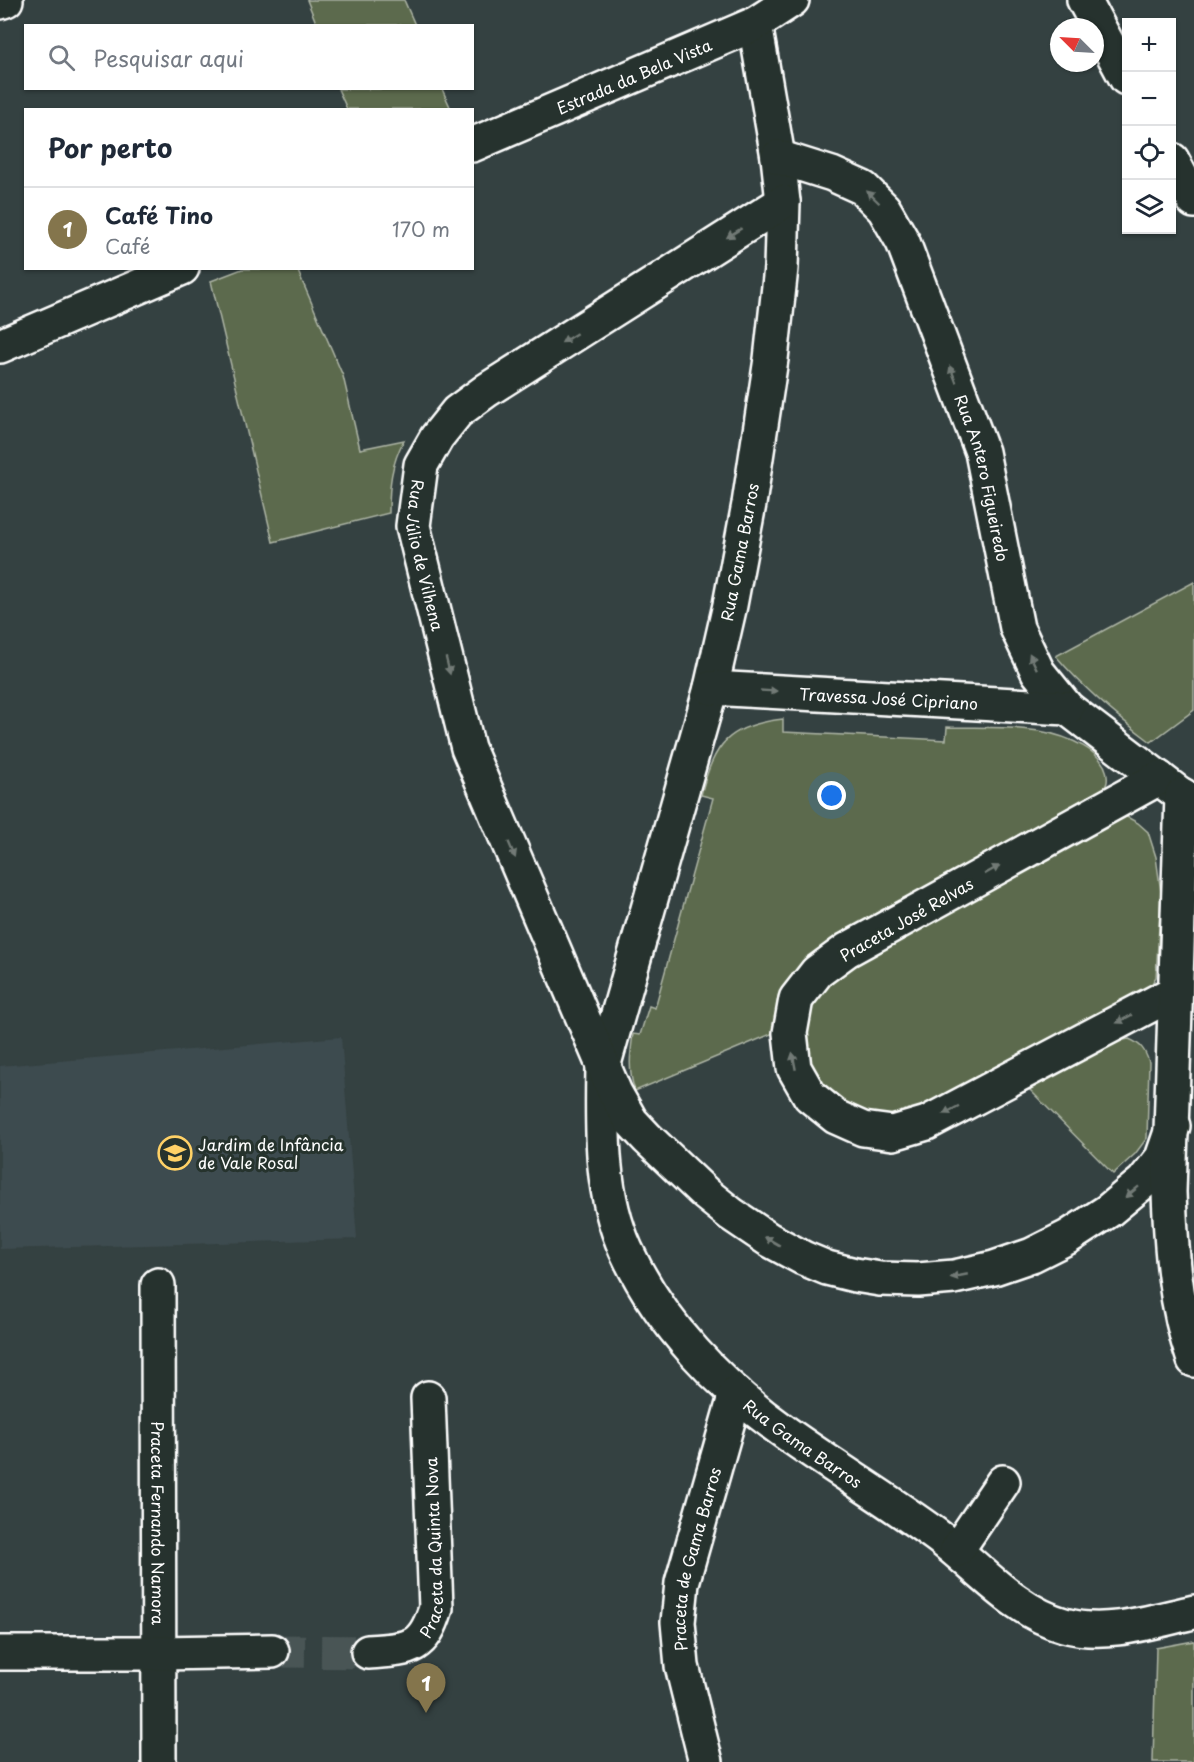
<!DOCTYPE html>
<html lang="pt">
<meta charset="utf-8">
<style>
:root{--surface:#fff;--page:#f2f2f3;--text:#1f2937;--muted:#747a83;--line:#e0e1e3;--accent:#84754c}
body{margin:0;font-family:"Playpen Sans",sans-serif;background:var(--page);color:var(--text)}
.controls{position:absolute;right:18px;top:18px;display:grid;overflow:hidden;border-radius:0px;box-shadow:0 2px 4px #0004}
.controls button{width:54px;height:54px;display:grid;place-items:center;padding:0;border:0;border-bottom:2px solid var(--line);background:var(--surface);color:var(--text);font:30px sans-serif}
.compass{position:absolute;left:1050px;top:18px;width:54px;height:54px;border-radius:50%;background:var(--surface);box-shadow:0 2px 4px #0004;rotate:294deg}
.you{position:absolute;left:832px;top:796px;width:21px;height:21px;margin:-15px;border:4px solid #fff;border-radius:50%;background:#1a73e8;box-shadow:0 0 0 9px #1a73e833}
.badge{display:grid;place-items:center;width:39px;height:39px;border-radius:50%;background:var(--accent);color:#fff;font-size:20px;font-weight:700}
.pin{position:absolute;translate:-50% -50px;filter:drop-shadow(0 2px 3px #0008)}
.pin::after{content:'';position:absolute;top:32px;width:21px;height:18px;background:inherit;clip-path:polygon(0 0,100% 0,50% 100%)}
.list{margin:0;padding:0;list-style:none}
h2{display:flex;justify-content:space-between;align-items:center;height:78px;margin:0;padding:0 24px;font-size:26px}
h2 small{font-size:20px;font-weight:400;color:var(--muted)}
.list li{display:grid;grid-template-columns:39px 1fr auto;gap:18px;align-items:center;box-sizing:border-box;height:84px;padding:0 24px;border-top:2px solid var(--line)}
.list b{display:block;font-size:22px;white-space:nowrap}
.list p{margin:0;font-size:20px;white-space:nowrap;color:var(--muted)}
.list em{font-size:20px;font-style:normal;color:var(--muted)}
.icon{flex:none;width:33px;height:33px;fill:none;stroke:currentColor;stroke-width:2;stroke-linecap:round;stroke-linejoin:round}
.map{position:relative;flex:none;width:1194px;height:1762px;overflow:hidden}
.search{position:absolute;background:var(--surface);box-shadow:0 2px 4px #0004;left:24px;top:24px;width:450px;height:66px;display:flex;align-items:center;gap:15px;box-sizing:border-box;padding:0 21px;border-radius:0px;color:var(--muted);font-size:22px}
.panel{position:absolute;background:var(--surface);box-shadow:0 2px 4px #0004;left:24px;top:108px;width:450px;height:162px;border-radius:0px}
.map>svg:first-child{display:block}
.built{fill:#3e4b4f}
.green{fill:#5c6b4d;stroke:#aeb5a6;stroke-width:1.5}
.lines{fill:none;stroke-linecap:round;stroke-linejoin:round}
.minor-tunnel{stroke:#485454;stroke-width:33;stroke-dasharray:33 16;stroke-linecap:butt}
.minor-casing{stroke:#fff;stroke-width:38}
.tertiary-casing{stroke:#fff;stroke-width:38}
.minor{stroke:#26332d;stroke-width:33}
.tertiary{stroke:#26332d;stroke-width:33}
.oneway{fill:#727a76}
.labels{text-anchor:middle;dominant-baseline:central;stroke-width:6;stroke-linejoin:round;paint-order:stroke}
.street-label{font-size:16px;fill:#fff;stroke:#26332d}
.poi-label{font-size:16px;fill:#fff;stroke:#26332d;text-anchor:start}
</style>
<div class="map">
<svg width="1194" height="1762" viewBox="0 0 1194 1762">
<rect width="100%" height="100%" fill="#344141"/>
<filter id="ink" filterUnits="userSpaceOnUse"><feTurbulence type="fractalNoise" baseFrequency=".0167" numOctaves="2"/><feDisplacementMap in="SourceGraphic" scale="12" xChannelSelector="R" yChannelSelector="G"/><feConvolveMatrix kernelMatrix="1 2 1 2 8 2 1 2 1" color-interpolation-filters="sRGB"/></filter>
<g filter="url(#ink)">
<!-- built -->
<path class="built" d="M 341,1037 L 357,1239 L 0,1249 L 0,1066 Z"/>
<!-- green -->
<path class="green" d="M 307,0 L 404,0 L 415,25 L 317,25 Z
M 338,89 L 442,89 L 451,109 L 347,109 Z
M 242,269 L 297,269 L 343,376 L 360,449 L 404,440 C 391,464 389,486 389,513 L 273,542 L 211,281 Z
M 1194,582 L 1194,710 L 1151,742 C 1116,716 1084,689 1056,656 Z
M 783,719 L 783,732 L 946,740 L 947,727 C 978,728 1009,726 1039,731 C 1063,735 1111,751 1107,782 C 1106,786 1103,791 1102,795 L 833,942 L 776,1032 L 635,1091 C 628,1071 630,1055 633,1034 L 640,1035 L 649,1006 L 655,1008 L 713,798 L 701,795 C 714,744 728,725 783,719 Z
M 1127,817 L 1138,823 L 1148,832 L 1156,857 L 1161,893 L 1156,977 L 1148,990 L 915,1117 L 861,1120 L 806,1077 L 802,1007 L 818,982 L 1114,818 Z
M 1129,1039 C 1141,1044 1145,1050 1149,1062 L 1147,1138 L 1135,1154 L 1113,1174 L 1028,1088 L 1117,1041 Z
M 1194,1641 L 1194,1762 L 1153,1762 L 1156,1648 Z"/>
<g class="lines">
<!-- minor-tunnel -->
<path class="minor-tunnel" d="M 272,1651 L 368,1652"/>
<!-- minor casing -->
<g class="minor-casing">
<g id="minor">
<path d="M 1084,0 L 1126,78"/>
<path d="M 0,2 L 6,0"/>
<path id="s1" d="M 755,24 L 778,157 L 783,202 L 781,268 L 771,359 L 749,504 L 730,605 L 711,688 L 603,1067 C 602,1128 600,1194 626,1250 C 660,1324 720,1386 786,1433 C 835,1468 887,1499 936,1535 C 977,1565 1013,1611 1064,1625 C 1106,1637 1153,1621 1194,1612"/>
<path id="s2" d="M 778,157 L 832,174 L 863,188 L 884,209 L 903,242 L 982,452 L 1017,628 L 1038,672 L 1067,708 L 1194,805"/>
<path d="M 1172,160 L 1194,201"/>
<path id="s3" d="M 783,202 L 487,390 L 457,412 L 437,437 L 421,465 L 413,526 L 468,748 L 615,1093 L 631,1121 L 647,1138 L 706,1194 L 731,1214 L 768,1239 L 803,1258 L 827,1268 L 855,1275 L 880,1279 L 918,1280 L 954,1277 L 994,1268 L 1032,1255 L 1068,1237 L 1108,1211 L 1143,1182 L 1162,1158 L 1173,1126"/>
<path id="s4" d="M 711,688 L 1067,708"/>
<path d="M 1159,778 L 847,950 L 817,972 L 796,999 L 790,1033 L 794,1068 L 810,1096 L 836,1117 L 863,1129 L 893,1133 L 927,1123 L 1175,992"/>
<path d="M 1182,795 L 1169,1192 C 1171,1249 1175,1305 1194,1360"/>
<path id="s5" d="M 158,1285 L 159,1762"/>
<path d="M 957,1550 L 1003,1482"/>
<path id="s6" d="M 368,1652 C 408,1649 423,1651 436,1608 L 428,1398"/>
<path d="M 0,1653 L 159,1653 L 272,1651"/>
<path id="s7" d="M 706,1762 L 682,1666 L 678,1622 L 682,1583 L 736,1393"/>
</g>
</g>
<!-- tertiary casing -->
<g class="tertiary-casing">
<g id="tertiary">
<path id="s8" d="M 472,145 L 755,24 L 792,0"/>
<path d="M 0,346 L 182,268"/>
</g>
</g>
<!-- minor -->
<use href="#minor" class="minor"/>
<!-- tertiary -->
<use href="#tertiary" class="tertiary"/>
</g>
<!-- one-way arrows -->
<defs><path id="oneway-solid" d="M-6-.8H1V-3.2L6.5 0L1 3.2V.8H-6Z" transform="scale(1.5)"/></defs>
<g class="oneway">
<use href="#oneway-solid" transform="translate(873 197) rotate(-136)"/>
<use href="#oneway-solid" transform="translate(734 233) rotate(148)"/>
<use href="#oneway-solid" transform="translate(569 338) rotate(148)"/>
<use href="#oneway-solid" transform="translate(953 374) rotate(-111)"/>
<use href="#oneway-solid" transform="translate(1033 661) rotate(-115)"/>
<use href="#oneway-solid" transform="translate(448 666) rotate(76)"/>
<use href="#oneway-solid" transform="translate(769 691) rotate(3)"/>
<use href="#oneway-solid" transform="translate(512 850) rotate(67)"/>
<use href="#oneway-solid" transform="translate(992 870) rotate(-29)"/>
<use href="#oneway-solid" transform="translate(1124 1019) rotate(152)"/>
<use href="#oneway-solid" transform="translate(794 1061) rotate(-101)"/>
<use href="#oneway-solid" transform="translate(951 1110) rotate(152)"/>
<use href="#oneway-solid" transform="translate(1132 1192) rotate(141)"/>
<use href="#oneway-solid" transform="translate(772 1241) rotate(-150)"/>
<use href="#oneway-solid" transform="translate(959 1276) rotate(169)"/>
</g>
</g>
<!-- icons -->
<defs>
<g id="school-ring" transform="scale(1.725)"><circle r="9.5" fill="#26332d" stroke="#ffd166" stroke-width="1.5"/><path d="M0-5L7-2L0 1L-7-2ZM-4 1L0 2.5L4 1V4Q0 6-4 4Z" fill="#ffd166"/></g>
</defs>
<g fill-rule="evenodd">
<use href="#school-ring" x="175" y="1153"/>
</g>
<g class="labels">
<!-- street labels -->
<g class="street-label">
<text stroke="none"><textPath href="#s8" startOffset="176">Estrada da Bela Vista</textPath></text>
<text stroke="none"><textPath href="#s2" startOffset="408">Rua Antero Figueiredo</textPath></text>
<text transform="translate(739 552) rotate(-79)">Rua Gama Barros</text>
<text stroke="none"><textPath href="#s3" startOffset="544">Rua Júlio de Vilhena</textPath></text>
<text stroke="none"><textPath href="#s4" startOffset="178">Travessa José Cipriano</textPath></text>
<text transform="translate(906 919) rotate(-30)">Praceta José Relvas</text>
<text stroke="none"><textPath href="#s1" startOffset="1518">Rua Gama Barros</textPath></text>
<text stroke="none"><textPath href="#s5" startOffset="238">Praceta Fernando Namora</textPath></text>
<text stroke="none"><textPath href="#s6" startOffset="150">Praceta da Quinta Nova</textPath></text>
<text stroke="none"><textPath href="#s7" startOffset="208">Praceta de Gama Barros</textPath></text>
</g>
<!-- poi labels -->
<g class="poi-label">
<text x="198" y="1144">Jardim de Infância<tspan x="198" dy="18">de Vale Rosal</tspan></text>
</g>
</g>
</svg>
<div class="controls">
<button>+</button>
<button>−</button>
<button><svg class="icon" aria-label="locate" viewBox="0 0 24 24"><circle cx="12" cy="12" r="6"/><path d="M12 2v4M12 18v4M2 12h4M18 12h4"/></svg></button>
<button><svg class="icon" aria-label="layers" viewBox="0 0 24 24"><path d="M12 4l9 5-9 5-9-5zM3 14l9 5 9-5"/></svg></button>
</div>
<svg class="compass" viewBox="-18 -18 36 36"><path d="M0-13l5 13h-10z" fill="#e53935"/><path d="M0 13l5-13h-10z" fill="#747a83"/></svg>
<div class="you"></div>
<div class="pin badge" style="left:426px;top:1713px">1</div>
<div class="search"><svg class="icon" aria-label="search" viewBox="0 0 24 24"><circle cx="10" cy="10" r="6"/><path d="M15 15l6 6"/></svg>Pesquisar aqui</div>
<section class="panel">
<h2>Por perto<small></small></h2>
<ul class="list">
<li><span class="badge">1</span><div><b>Café Tino</b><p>Café</p></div><em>170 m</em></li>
</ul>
</section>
</div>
